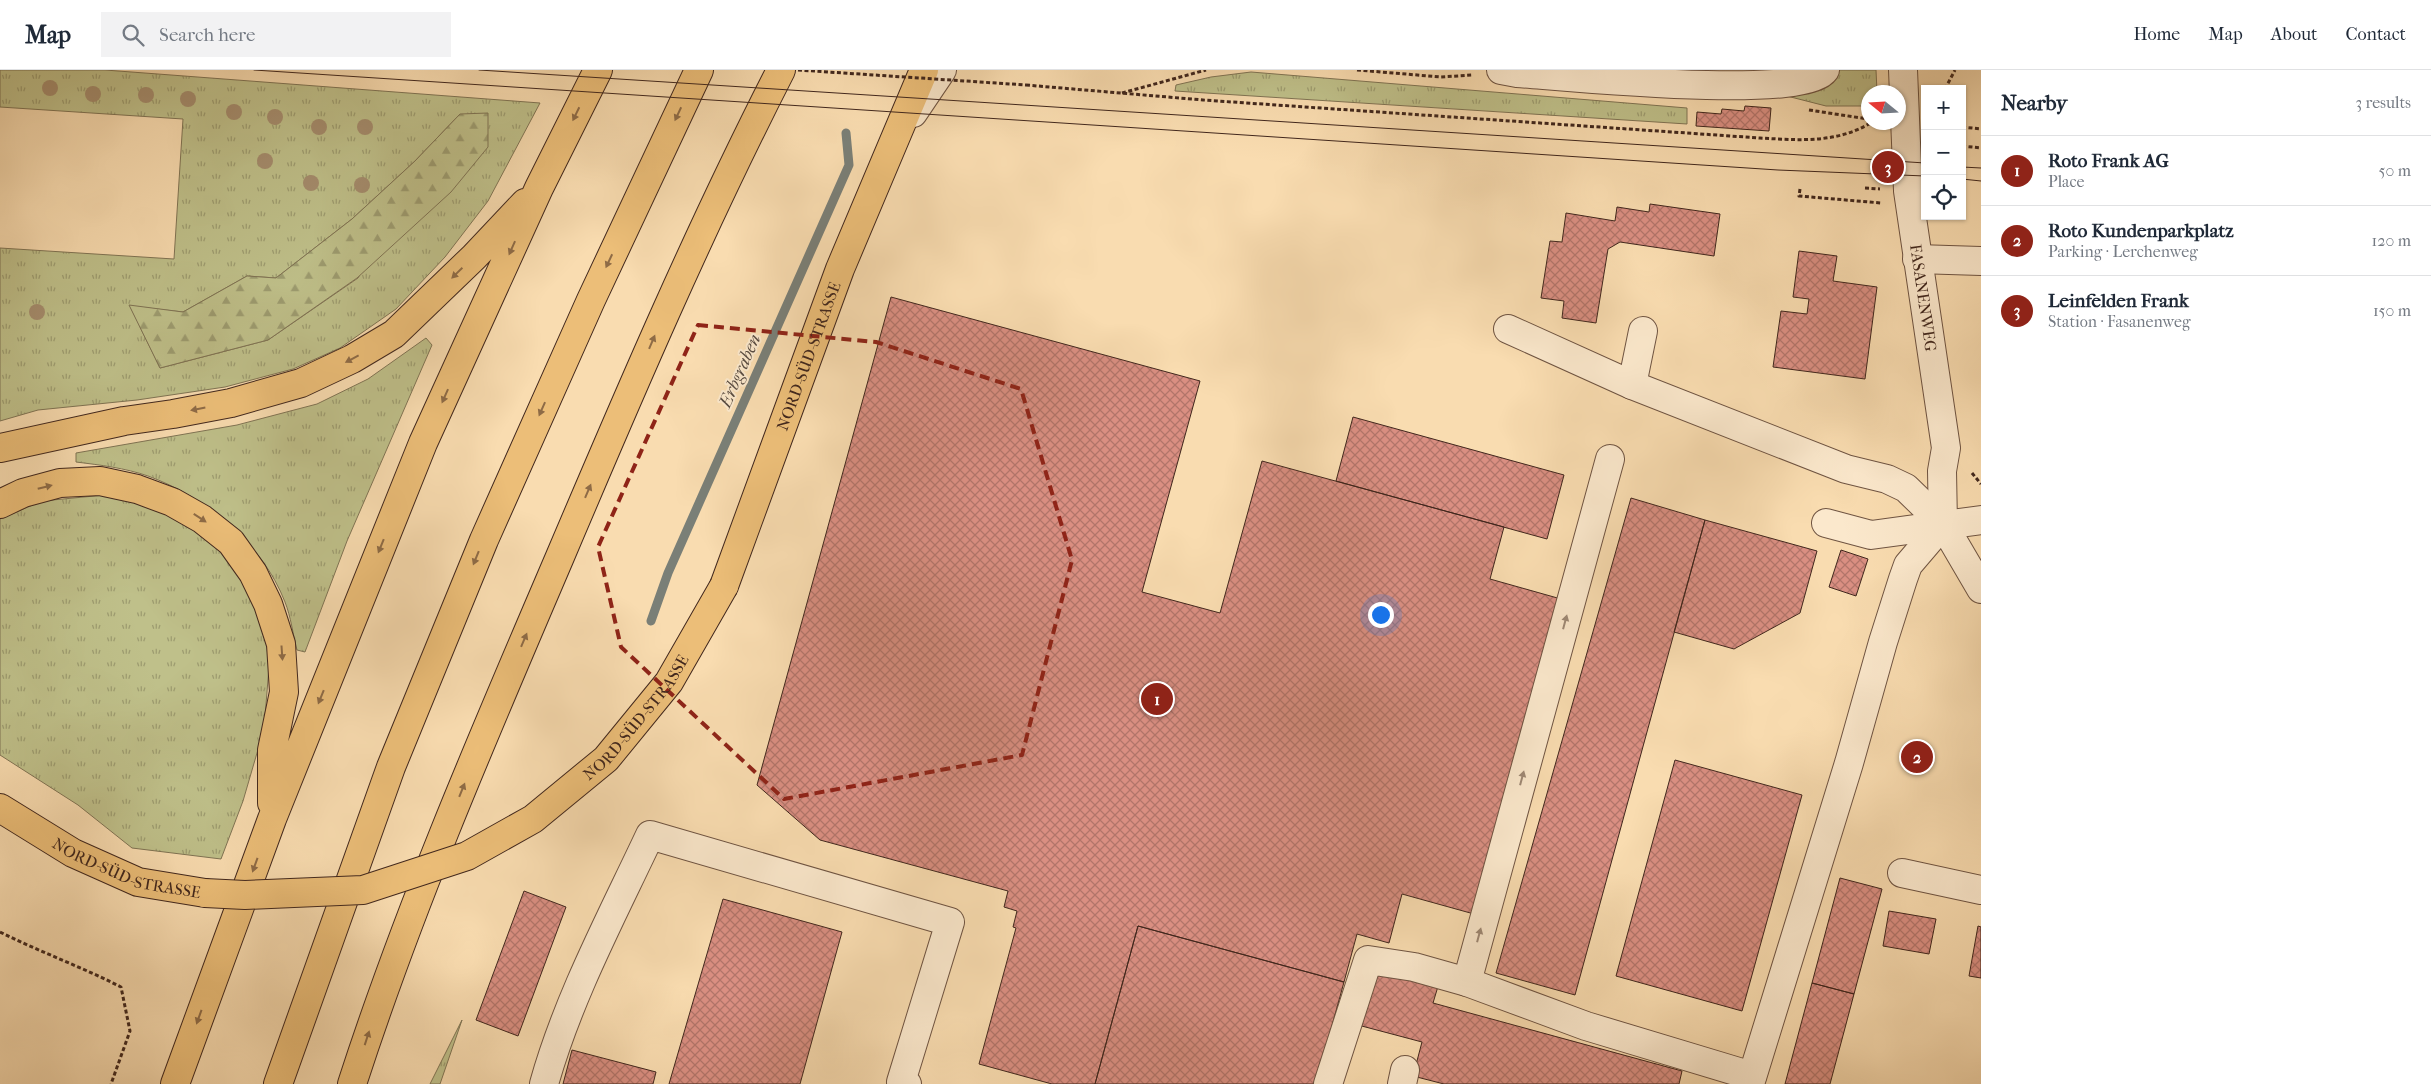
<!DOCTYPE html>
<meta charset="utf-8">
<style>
:root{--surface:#fff;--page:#f2f2f3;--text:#1f2937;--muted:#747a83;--line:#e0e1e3;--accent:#8f2418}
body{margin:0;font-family:"IM FELL French Canon",serif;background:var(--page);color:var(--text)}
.controls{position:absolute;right:15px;top:15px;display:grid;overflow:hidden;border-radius:0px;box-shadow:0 1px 4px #0004}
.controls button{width:45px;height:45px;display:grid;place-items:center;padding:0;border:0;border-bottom:1px solid var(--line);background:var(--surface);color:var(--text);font:25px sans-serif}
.compass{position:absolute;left:1861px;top:15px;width:45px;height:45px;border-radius:50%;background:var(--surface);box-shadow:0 1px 4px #0004;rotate:288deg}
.you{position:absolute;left:1380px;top:544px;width:18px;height:18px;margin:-12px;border:4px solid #fff;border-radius:50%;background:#1a73e8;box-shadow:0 0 0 8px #1a73e833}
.badge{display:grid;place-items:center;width:32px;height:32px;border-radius:50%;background:var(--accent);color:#fff;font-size:16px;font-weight:700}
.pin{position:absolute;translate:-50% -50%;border:2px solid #fff;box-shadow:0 1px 5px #0006}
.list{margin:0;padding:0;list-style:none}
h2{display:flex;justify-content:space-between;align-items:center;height:65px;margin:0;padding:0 20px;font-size:21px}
h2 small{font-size:16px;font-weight:400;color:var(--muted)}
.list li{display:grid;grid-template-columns:32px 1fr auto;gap:15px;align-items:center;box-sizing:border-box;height:70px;padding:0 20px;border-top:1px solid var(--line)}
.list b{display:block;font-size:19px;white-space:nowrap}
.list p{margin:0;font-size:16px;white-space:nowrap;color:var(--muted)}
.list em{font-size:16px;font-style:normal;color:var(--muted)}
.icon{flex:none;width:28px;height:28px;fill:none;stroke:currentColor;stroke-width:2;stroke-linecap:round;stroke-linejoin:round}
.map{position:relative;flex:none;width:1981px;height:1014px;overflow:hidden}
header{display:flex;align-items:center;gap:30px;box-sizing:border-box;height:70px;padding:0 25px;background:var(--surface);border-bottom:1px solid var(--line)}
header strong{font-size:24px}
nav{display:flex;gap:28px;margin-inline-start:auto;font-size:18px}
.search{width:350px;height:45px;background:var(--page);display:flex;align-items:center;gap:12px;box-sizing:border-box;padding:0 18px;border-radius:0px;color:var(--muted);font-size:19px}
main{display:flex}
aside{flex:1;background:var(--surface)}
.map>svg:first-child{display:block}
.grass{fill:url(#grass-tufts);stroke:#807454;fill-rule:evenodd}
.forest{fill:url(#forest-firs);stroke:#807454}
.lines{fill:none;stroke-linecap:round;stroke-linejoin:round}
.stream{stroke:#7a7f77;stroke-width:9}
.building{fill:url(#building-cross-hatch);stroke:#41271d}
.minor-casing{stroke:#6f5442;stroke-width:30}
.major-casing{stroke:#41271d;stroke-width:30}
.highway-casing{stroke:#41271d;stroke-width:30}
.path{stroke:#41271d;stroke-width:3;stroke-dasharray:4 2.5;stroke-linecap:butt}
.minor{stroke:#fbe8cc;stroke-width:28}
.major{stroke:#ecbe78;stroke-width:28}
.highway{stroke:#ecbe78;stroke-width:28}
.tram{stroke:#41271d;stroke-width:1}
.major-bridge-casing{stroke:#41271d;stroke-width:30;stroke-linecap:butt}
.path-bridge{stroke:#41271d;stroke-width:3;stroke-dasharray:4 2.5;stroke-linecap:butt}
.major-bridge{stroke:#ecbe78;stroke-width:28}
.tree{fill:#a58d6e}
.oneway{fill:#8e6b46}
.oneway2{fill:#9e8874}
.marked{fill:none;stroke:#8f2418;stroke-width:4;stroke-dasharray:10 6;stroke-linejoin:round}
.labels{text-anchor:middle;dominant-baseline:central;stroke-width:4;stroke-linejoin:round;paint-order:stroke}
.street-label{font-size:16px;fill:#41271d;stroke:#fbe8cc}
.water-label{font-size:18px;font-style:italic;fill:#594c42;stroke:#fbe8cc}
</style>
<header>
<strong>Map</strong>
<div class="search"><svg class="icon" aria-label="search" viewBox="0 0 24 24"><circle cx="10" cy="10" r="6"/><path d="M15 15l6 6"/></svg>Search here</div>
<nav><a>Home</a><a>Map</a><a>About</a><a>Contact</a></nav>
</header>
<main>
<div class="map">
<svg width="1981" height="1014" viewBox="0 0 1981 1014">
<defs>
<pattern id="grass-tufts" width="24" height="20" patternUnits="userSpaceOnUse" patternTransform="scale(1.25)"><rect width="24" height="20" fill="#bfc08a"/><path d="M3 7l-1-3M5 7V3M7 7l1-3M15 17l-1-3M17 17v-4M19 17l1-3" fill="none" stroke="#9d9c70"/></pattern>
<pattern id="forest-firs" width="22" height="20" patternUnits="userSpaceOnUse" patternTransform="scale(1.25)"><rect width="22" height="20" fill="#bfc08a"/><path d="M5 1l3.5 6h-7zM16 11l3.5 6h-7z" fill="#9d9c70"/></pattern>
<pattern id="building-cross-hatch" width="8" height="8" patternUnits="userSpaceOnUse" patternTransform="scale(1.25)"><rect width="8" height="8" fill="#da8f82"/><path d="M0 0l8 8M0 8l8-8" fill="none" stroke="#b2756a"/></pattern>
</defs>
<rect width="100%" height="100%" fill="#f9dcb0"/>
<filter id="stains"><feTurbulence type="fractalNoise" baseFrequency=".004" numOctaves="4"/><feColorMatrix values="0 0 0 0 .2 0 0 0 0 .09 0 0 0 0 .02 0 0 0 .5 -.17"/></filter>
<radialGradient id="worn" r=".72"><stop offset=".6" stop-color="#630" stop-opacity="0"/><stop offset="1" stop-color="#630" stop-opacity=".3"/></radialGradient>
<!-- grass -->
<path class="grass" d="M 0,0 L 105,0 L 540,33 L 488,131 L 445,187 L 396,239 L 340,278 L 293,299 L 225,317 L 137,330 L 38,340 L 0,351 L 0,178 L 174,189 L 183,49 L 0,37 ZM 460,44 L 358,208 L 268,270 L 160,298 L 130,236 L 183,242 L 247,206 L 276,208 L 352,149 L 415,91 Z
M 1838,0 L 1876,0 L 1877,22 L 1868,22 L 1868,36 L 1826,36 L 1779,24 Z
M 1251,2 L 1687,38 L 1687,54 L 1175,21 L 1176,15 L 1211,7 Z
M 426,268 L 432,275 L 347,471 L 305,582 L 297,580 C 293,565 291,547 285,532 C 262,473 206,427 148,406 C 125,398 100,395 76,392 L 76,383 L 237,355 L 317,334 L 368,309 Z
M 105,425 L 143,432 L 208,468 L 232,492 L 255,528 L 265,558 L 269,597 L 264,659 L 243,731 L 221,789 L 132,778 L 78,735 L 0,685 L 0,449 L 42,431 Z
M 462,950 L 440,1014 L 430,1014 Z"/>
<!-- forest -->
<path class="forest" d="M 488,43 L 488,77 L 451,122 L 357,208 L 268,270 L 160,298 L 129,235 L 183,242 L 247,206 L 276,208 L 352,149 L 415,91 L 460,44 Z"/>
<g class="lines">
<!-- stream -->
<path class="stream" d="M 651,551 L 668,503 L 849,95 L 846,63"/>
</g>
<!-- building -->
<path class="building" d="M 1745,36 L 1771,38 L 1769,61 L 1696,56 L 1697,42 L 1721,44 L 1722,39 L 1744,41 Z
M 1650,134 L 1720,144 L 1714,186 L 1620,172 L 1608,179 L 1596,253 L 1562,248 L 1564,231 L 1541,228 L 1550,171 L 1562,172 L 1566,143 L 1615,151 L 1617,137 L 1649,142 Z
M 1799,181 L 1837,186 L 1833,211 L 1877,217 L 1865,309 L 1773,297 L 1781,241 L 1807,244 L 1809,229 L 1793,227 Z
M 891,227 L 1200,311 L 1142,522 L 1220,543 L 1262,391 L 1504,457 L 1490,509 L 1561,529 L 1474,844 L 1402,824 L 1389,873 L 1357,864 L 1344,912 L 1138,856 L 1095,1014 L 1052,1014 L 979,994 L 1016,858 L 1013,857 L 1017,841 L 1004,837 L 1008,821 L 820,770 L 757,715 Z
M 1353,347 L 1564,405 L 1547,469 L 1336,411 Z
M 1631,428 L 1705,450 L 1575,925 L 1496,903 Z
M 1705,450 L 1817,481 L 1800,543 L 1734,579 L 1674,562 Z
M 1841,480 L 1868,489 L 1856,526 L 1829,517 Z
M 1675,690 L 1802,725 L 1742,941 L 1616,906 Z
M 1840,808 L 1882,819 L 1854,924 L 1812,913 Z
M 524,821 L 566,837 L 518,966 L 476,950 Z
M 723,829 L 842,862 L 800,1014 L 669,1014 Z
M 1889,841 L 1936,849 L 1929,884 L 1883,876 Z
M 1138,856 L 1344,912 L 1316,1014 L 1095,1014 Z
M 1978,856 L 1981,857 L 1981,908 L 1969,906 Z
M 1375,895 L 1439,913 L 1433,933 L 1682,1001 L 1679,1014 L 1444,1014 L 1413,1006 L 1422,972 L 1358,955 Z
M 1812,913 L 1854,924 L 1845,958 L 1830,1014 L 1785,1014 Z
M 572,980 L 656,1002 L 653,1014 L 563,1014 Z"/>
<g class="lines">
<!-- minor casing -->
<g class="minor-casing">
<g id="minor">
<path d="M 1501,0 L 1517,3 C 1562,6 1804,31 1825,0"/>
<path id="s1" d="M 1903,0 L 1908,121 L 1946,378 L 1942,401 L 1943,454"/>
<path d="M 913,43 L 942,0"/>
<path d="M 1917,189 L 1981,191"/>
<path d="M 1508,259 L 1632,315 L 1846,399 L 1887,409 L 1906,418 L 1943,454 L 1981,519"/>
<path d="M 1632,315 L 1643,261"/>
<path d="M 1826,453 L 1871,465 L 1981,450"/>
<path d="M 1902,803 L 1981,820"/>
<path d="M 1467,912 L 1610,389"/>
<path d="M 544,1014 C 568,928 612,846 650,765 L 950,852 L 901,1012 L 907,1014"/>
<path d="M 1328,1014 L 1368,890 L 1414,897 L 1467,912 L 1586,956 L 1752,1006"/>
<path d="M 1402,1014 L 1405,1000"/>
<path d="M 1750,1014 L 1849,693 L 1883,572 L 1903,509 L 1908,495 L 1943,454"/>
</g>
</g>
<!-- major casing -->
<g class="major-casing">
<g id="major">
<path id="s2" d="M 724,516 L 840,199 L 924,0"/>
<path id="s3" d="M 0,738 L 73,783 L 138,812 L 205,823"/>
</g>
</g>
<!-- highway casing -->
<g class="highway-casing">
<path id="highway" d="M 0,378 L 124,351 L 173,344 L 231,333 L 301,313 L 352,289 L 394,264 L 474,187 L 525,133
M 0,434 L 23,423 L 60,413 L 100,411 L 137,419 L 172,432 L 202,449 L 231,472 L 253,503 L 268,534 L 281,574 L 284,622 L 272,680 L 272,733
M 175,1014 L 272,749 L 423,373 L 539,118 L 598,0
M 278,1014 L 391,697 L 484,470 L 591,230 L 699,0
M 352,1014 C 410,835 485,662 559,489 C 629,324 699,160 781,0"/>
</g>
<!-- path -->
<path class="path" d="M 1357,0 L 1441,7 L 1472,5
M 1026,15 L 1203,30 L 1760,68 C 1798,70 1837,74 1872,52
M 1945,19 L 1955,0
M 1122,23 L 1206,0
M 1809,40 L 1868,49
M 1962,57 L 1981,59
M 1962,76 L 1981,78
M 1865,118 L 1880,119
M 1800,119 L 1799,126 L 1881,133
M 1972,403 L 1981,414
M 0,862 C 40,882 82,897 121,917 L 130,961 L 111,1014"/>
<!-- minor -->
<use href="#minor" class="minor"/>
<!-- major -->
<use href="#major" class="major"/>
<!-- highway -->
<use href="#highway" class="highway"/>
<!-- tram -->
<path class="tram" d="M 254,0 L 1778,100 L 1925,106
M 479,0 L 1925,93
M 1962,97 L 1981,98
M 1962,109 L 1981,111"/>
<!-- major-bridge casing -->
<g class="major-bridge-casing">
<g id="major-bridge">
<path id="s4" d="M 205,823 L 245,825 L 363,820 L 467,786 L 533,749 L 606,689 L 669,612 L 724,516"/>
</g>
</g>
<!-- path-bridge -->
<path class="path-bridge" d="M 798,0 L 1026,15"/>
<!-- major-bridge -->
<use href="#major-bridge" class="major-bridge"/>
</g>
<!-- trees -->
<g class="tree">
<circle cx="50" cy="18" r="8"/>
<circle cx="93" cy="24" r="8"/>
<circle cx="146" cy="25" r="8"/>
<circle cx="188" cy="29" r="8"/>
<circle cx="234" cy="42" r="8"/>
<circle cx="275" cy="47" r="8"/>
<circle cx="319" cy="57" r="8"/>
<circle cx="365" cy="57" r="8"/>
<circle cx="265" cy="91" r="8"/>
<circle cx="311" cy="113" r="8"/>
<circle cx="362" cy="115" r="8"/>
<circle cx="37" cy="242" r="8"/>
</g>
<!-- one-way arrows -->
<defs><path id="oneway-solid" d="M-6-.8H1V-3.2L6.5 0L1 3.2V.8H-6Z" transform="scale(1.25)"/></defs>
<g class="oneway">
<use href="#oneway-solid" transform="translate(576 44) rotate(116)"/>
<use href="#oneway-solid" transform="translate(678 44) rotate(115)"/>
<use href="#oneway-solid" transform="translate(512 178) rotate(114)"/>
<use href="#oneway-solid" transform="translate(609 191) rotate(115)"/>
<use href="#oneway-solid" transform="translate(457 203) rotate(136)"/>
<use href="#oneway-solid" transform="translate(652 272) rotate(-67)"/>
<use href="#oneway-solid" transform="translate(352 289) rotate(152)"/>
<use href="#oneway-solid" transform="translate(445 326) rotate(114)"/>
<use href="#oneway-solid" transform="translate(198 339) rotate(169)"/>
<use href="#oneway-solid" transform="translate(542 339) rotate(114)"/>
<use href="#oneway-solid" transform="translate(45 417) rotate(-14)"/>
<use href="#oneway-solid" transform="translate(588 421) rotate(-67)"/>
<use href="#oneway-solid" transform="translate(200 448) rotate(33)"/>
<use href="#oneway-solid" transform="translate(381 476) rotate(112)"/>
<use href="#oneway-solid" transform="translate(476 488) rotate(112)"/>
<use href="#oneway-solid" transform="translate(524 570) rotate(-67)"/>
<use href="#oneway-solid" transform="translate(282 583) rotate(86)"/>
<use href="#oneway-solid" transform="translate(321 627) rotate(112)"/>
<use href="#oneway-solid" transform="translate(462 720) rotate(-68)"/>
<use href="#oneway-solid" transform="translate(255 795) rotate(110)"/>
<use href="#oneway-solid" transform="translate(199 947) rotate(110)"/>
<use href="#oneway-solid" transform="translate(367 968) rotate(-72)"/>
</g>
<g class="oneway2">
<use href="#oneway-solid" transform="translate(1565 552) rotate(-75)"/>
<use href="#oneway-solid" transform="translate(1522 708) rotate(-75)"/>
<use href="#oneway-solid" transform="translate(1479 865) rotate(-75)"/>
</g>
<!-- marked area -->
<path class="marked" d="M 698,255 L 876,272 L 1021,319 L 1072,490 L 1022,685 L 784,729 L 621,577 L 598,477 Z"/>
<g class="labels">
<!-- street labels -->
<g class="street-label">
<text stroke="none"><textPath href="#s1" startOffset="229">FASANENWEG</textPath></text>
<text stroke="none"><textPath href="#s2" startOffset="245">NORD-SÜD-STRASSE</textPath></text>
<text stroke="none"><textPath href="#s4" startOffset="489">NORD-SÜD-STRASSE</textPath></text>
<text stroke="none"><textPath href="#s3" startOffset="142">NORD-SÜD-STRASSE</textPath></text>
</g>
<!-- water labels -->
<g class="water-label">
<text transform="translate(740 301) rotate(-66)">Erbgraben</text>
</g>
</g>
<rect width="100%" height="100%" filter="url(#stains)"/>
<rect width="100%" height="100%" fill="url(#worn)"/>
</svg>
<div class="controls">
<button>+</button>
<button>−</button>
<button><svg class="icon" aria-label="locate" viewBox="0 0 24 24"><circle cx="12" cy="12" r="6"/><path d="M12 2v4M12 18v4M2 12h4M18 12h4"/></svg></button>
</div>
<svg class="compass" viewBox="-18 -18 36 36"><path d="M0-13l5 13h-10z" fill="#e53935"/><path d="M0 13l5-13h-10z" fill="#747a83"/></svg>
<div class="you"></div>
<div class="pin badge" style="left:1157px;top:629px">1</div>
<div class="pin badge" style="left:1917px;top:687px">2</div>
<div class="pin badge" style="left:1888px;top:97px">3</div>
</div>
<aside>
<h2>Nearby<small>3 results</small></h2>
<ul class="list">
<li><span class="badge">1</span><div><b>Roto Frank AG</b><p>Place</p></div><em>50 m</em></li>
<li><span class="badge">2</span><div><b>Roto Kundenparkplatz</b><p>Parking · Lerchenweg</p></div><em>120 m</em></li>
<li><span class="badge">3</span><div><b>Leinfelden Frank</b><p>Station · Fasanenweg</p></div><em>150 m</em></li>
</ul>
</aside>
</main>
